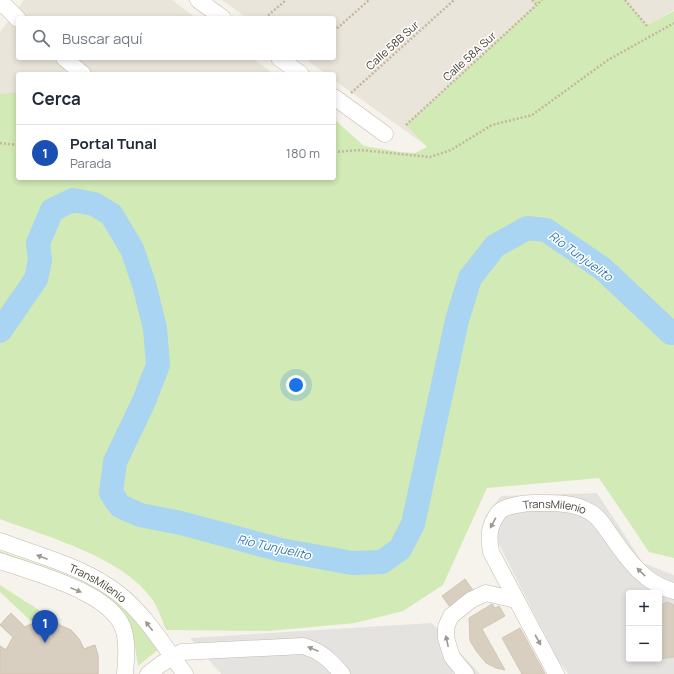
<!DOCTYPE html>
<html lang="es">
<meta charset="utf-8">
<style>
:root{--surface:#fff;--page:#f6f6f7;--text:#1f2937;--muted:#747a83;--line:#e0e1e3;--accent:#0b8043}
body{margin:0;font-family:Manrope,sans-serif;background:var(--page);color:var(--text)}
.controls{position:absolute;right:12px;bottom:12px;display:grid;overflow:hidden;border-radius:4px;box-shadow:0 2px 6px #0003}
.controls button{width:36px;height:36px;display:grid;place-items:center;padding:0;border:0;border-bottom:1px solid var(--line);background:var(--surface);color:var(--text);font:20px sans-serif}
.you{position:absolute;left:296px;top:385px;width:14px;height:14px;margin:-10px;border:3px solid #fff;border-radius:50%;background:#1a73e8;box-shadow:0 0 0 6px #1a73e833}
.badge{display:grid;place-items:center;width:26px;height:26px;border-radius:50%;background:var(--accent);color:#fff;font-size:13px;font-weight:700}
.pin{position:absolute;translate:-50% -33px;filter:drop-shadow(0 1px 2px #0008)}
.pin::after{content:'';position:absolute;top:21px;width:14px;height:12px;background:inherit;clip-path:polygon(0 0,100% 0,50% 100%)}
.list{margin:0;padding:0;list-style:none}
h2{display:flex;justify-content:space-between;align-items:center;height:52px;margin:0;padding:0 16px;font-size:17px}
h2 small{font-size:13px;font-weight:400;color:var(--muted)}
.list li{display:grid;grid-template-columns:26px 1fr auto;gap:12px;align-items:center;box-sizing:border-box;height:56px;padding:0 16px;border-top:1px solid var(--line)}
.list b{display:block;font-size:15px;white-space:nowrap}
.list p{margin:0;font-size:13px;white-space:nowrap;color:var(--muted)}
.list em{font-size:13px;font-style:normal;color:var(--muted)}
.icon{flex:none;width:22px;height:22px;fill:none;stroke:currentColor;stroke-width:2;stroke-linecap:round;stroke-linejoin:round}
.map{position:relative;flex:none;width:674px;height:674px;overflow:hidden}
.search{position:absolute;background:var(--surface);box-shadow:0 2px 6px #0003;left:16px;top:16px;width:320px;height:44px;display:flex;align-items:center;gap:10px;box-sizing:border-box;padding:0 14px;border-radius:4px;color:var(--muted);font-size:15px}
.panel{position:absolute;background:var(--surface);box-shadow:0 2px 6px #0003;left:16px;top:72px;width:320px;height:108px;border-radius:4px}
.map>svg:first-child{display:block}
.residential{fill:#eae5da}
.green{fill:#d2eab5}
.parking{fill:#e5e3e0;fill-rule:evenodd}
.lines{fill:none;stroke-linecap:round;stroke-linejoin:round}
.river{stroke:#a9d4f2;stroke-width:24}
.building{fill:#d8cfc1;stroke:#d3c7b4}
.minor-casing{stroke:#c2bbae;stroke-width:17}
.path{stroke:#c4b79f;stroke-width:2.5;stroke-dasharray:2 2;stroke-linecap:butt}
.minor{stroke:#fff;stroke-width:16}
.oneway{fill:#9c9892}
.labels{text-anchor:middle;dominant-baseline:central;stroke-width:3;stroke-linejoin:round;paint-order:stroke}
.street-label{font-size:11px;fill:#4b4439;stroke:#fff}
.water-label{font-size:12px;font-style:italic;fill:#2e7ab2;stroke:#fff}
</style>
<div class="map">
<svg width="674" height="674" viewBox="0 0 674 674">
<rect width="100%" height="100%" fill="#f6f3ec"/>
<!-- residential -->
<path class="residential" d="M 24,0 L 172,0 L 196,18 L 18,18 L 18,58 L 252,58 L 274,74 L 18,74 L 18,92 L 0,94 L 0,32 Z
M 222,0 L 674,0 L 674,10 L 428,147 L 334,80 L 334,74 L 326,74 L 304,58 L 334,58 L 334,18 L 247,18 Z"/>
<!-- green -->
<path class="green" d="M 532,0 L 625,0 L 647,25 L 674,11 L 674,558 L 649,552 L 599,478 L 487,488 L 443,585 L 403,611 L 355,623 L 268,631 L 166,630 C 162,620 158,607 152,599 C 122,557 48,537 0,519 L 0,94 L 18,92 L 18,178 L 334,178 L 334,119 L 364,146 L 400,152 L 415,153 L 427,147 L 406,125 L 536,5 Z
M 0,551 C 45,568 97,580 132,615 C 142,625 151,638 159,649 L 138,666 L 134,641 L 123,618 L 0,556 Z
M 0,585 L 62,625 L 44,621 L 33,623 L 0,592 Z"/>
<!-- parking -->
<path class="parking" d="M 597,493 L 643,563 L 674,575 L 674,674 L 568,674 L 557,658 L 485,517 L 501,496 ZM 629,593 L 659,593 L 659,659 L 629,659 Z
M 432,623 L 480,674 L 221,674 L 190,638 Z"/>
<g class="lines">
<!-- river -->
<path class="river" d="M 0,331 L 36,279 L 40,260 L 38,243 L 52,210 L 73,200 L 94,204 L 111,214 L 132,249 L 144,284 L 155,328 L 158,365 L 144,401 L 115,462 L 111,493 L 120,506 L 140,515 L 181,523 L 281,550 L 352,563 L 382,562 L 400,549 L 413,524 L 457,320 L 470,278 L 495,246 L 527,228 L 546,230 L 603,269 L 671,333 L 674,333"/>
</g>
<!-- building -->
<path class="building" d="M 465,579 L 475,593 L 453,611 L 442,596 Z
M 667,602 L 674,605 L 674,657 L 659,659 L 659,606 Z
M 492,604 L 495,608 L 499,606 L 505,616 L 482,629 L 505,670 L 496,668 L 486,663 L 477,652 L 470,641 L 469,618 Z
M 11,613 L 25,627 L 36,622 L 52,622 L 71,630 L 79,639 L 84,649 L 95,645 L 98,656 L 98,674 L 0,674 L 0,646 L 6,650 L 13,637 L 0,625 Z
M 11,613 L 25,627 L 36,622 L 52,622 L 71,630 L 79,639 L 84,649 L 95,645 L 98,656 L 98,674 L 0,674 L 0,646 L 6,650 L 13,637 L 0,625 Z
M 520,628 L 545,674 L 522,674 L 502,638 Z"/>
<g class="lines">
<!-- minor casing -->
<g class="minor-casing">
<g id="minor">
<path d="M 198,0 L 223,18"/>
<path d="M 0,1 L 18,19"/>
<path d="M 64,58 L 83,74"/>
<path d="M 279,58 L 301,74"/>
<path d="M 334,97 L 385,134"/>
<path id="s1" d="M 0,541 C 40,556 85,567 119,594 C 146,615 164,647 185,674"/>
<path d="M 0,561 C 34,573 110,592 123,628 C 128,642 126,660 125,674"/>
<path d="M 148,674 L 161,664 L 182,652 L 303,646 C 321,651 330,660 342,674"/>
<path d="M 466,674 L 452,657 L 446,638 L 446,627 L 451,616 L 471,600 L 486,593 L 516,600"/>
<path id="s2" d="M 556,674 L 491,552 C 488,536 489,525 499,512 C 504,506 526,503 534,503 C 552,503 574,502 590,512 C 600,517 605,528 612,537 C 627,559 646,585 674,591"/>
</g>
</g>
<!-- path -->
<path class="path" d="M 532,0 L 537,5
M 625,0 L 647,26
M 265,18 L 286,0
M 334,31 L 369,0
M 351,93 L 454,0
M 406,125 L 542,0
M 0,143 L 18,145
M 334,152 L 360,150 L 430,157 L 451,150 L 492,125 L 532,115 L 608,60 L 674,23"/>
<!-- minor -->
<use href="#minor" class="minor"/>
</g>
<!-- one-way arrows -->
<defs><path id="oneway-solid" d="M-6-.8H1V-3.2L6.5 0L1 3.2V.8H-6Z"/></defs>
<g class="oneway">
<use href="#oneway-solid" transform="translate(493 523) rotate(118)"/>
<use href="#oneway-solid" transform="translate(42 557) rotate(-159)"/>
<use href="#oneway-solid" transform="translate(641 572) rotate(-136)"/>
<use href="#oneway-solid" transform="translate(76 590) rotate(22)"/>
<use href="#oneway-solid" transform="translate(149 626) rotate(-127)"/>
<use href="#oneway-solid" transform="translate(538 640) rotate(61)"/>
<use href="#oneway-solid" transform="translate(447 641) rotate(-102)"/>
<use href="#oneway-solid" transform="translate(313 649) rotate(-158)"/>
</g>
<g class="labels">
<!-- street labels -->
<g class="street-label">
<text transform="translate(392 45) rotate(-42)">Calle 58B Sur</text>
<text transform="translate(469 56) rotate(-42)">Calle 58A Sur</text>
<text stroke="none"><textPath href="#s2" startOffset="238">TransMilenio</textPath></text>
<text stroke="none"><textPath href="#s1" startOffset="107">TransMilenio</textPath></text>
</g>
<!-- water labels -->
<g class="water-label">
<text transform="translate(581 256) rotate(36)">Río Tunjuelito</text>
<text transform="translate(274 547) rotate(13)">Río Tunjuelito</text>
</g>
</g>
</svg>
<div class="controls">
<button>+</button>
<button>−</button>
</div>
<div class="you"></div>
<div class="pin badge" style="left:45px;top:643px;background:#1a4fb4">1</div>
<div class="search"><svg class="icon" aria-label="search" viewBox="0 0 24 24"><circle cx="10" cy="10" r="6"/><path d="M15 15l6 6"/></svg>Buscar aquí</div>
<section class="panel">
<h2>Cerca<small></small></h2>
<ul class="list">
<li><span class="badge" style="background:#1a4fb4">1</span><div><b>Portal Tunal</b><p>Parada</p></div><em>180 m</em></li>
</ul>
</section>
</div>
